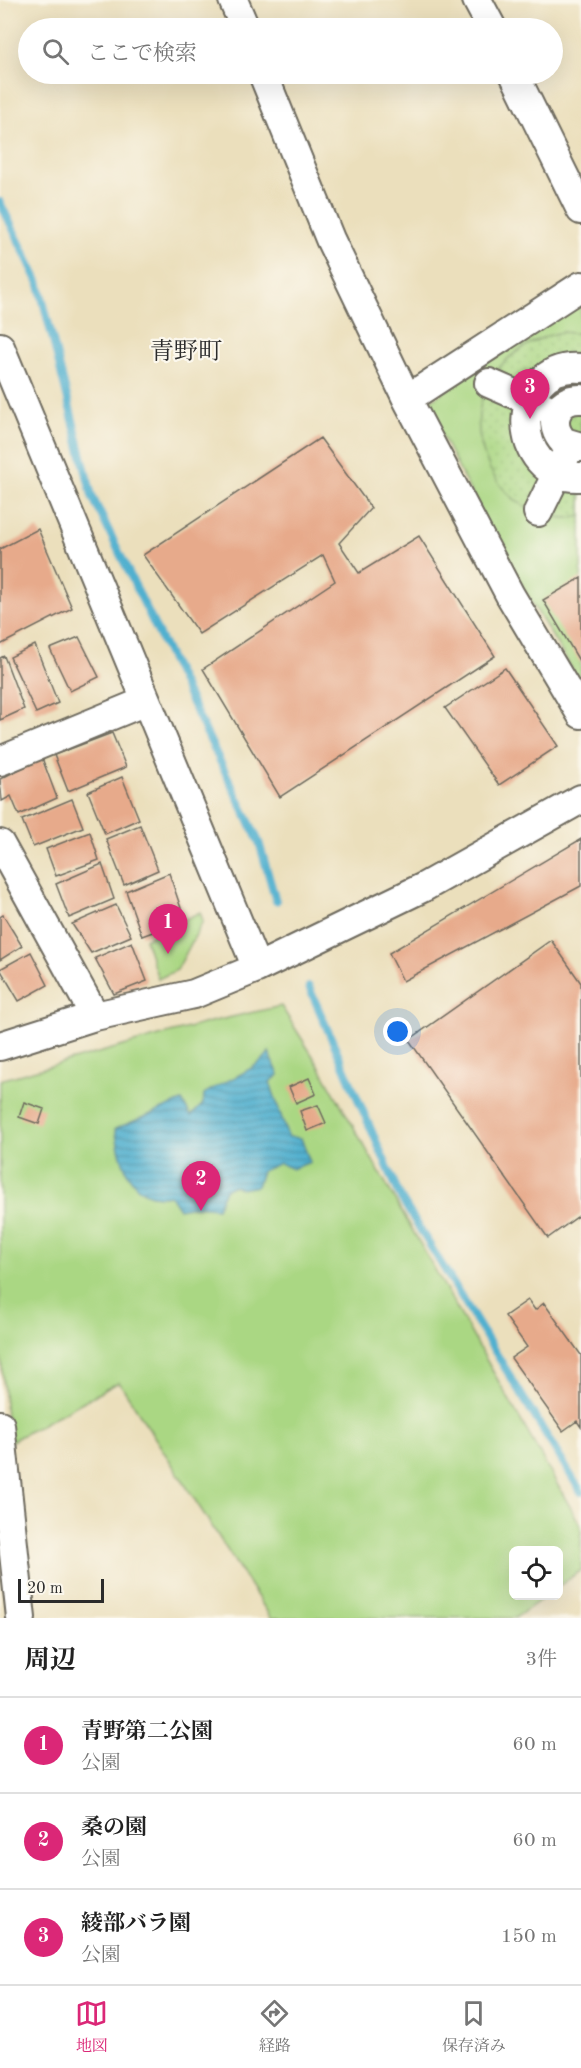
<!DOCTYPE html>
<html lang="ja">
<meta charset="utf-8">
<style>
:root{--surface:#fff;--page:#f2f2f2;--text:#222;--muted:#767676;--line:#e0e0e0;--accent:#db2777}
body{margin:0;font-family:"Old Standard TT","Noto Serif JP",serif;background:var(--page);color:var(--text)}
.controls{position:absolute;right:18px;bottom:18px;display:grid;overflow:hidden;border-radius:9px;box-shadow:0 6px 24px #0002}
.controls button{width:54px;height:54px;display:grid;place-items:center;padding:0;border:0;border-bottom:2px solid var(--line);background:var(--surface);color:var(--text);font:30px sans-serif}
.scale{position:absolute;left:18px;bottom:15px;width:86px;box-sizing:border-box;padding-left:6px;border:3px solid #2b2b2b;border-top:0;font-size:16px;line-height:21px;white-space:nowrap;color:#2b2b2b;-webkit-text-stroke:4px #fbf7ec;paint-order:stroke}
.you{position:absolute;left:398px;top:1032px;width:21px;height:21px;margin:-15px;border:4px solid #fff;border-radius:50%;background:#1a73e8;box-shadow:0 0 0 9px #1a73e833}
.badge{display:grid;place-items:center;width:39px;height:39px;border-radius:50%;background:var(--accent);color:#fff;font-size:20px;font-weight:700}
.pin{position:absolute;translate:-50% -50px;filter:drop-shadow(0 2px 3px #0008)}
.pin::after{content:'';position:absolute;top:32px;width:21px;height:18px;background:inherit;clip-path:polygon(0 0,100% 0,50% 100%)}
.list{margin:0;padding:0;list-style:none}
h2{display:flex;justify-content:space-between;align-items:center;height:78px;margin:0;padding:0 24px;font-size:26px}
h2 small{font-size:20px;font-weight:400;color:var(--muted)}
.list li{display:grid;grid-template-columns:39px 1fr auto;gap:18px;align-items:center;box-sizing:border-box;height:96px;padding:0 24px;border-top:2px solid var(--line)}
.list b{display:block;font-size:22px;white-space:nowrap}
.list p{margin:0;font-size:20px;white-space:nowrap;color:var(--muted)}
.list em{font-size:20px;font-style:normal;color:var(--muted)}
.icon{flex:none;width:33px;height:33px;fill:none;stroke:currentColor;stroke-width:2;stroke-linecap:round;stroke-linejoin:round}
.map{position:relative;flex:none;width:581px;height:1618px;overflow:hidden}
.search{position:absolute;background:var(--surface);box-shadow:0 6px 24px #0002;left:18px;right:18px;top:18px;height:66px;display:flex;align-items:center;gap:15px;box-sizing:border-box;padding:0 21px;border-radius:33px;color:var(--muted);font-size:22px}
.sheet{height:366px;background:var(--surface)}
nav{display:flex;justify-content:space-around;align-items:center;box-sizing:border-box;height:84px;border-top:2px solid var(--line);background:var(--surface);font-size:16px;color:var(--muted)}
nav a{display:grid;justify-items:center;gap:3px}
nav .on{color:var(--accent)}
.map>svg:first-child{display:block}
.green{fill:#aad783;stroke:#6a8157;stroke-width:1.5}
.garden{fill:url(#garden-dots);stroke:#6a8157;stroke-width:1.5}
.water{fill:url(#water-rules);stroke:#3e6e7d;stroke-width:1.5}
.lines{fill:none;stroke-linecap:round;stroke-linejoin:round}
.stream{stroke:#51b0cf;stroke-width:8}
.building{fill:#e7aa8b}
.minor-casing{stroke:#6e6a5e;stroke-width:32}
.minor{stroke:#fff;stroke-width:28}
.labels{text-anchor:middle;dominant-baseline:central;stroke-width:4.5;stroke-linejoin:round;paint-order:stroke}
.quarter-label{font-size:24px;fill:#2b2b2b;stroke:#fbf7ec}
</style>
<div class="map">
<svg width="581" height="1618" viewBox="0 0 581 1618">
<defs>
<pattern id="garden-dots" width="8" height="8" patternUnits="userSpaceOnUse" patternTransform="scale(1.5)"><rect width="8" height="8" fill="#aad783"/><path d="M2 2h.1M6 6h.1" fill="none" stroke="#92b971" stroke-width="1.8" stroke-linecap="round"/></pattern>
<pattern id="water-rules" width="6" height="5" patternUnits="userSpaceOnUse" patternTransform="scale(1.5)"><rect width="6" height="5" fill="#51b0cf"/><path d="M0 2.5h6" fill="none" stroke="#438fa8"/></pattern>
</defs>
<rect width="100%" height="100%" fill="#fbf7ec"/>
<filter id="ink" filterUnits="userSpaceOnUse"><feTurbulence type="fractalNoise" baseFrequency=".0167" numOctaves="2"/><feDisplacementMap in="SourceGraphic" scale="12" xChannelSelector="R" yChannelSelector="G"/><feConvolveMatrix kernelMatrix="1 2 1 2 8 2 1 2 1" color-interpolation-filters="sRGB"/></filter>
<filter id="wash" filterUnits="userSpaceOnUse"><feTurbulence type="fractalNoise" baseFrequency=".008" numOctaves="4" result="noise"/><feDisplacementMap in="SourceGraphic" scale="24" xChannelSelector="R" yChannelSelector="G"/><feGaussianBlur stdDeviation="1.35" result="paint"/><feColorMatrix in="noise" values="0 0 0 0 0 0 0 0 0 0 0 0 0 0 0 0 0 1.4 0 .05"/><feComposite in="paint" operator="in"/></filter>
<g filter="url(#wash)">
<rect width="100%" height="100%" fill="#ebdfbc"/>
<!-- green -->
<path class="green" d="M 581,294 L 581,684 L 501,552 L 426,404 Z
M 200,912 L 203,921 L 177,970 L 158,979 L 145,939 Z
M 281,1006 L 316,1061 L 581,1526 L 581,1570 L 559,1586 L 558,1550 L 514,1550 L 514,1596 L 546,1596 L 515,1618 L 271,1618 L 119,1382 L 8,1443 L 0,1342 L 0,1080 L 210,1022 Z"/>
<!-- garden -->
<path class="garden" d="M 562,332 L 581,334 L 581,516 C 568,520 553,517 541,513 C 518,506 501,490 490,469 C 458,404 496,347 562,332 Z"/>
<!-- water -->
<path class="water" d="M 269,1052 L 279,1075 L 270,1082 L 288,1137 L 301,1138 L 310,1162 L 292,1169 L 280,1163 L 262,1171 L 257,1186 L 241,1189 L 234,1185 L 225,1190 L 217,1208 L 194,1206 L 179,1209 L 170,1195 C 129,1203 121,1160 115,1129 L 182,1101 L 191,1116 L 203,1104 L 204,1094 C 221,1082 261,1068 269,1052 Z"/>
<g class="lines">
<!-- stream -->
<path class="stream" d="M 0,202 L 38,281 L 92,496 L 259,842 L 276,901
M 309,987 L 401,1198 L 581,1492"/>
</g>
<g id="blocks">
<!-- building -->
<path class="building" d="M 320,438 L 371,508 L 339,543 L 359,573 L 419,536 L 495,656 L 280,797 L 203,669 L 335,581 L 323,555 L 199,634 L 143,555 Z
M 38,529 L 72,608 L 0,645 L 0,549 Z
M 581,578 L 581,664 L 543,600 Z
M 79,637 L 99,677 L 70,691 L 50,649 Z
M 35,645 L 58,703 L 36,713 L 10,657 Z
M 4,656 L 24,709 L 0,720 L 0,658 Z
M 505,668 L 558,746 L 499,785 L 445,708 Z
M 112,733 L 126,767 L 68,791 L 54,755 Z
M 42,758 L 57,798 L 19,815 L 11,796 L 2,801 L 0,779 Z
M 122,777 L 139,819 L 105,834 L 88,792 Z
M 72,799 L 83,827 L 33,847 L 22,820 Z
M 140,825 L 158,870 L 124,885 L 106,839 Z
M 90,832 L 99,860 L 56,876 L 46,849 Z
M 581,839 L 581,886 L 403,981 L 389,953 Z
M 102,864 L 114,899 L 69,918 L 56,884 Z
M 169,873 L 185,920 L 142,936 L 126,891 Z
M 116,905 L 131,936 L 91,953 L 72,924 Z
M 3,915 L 22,946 L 0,960 L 0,917 Z
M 551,940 L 581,983 L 581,1214 L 548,1238 L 409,1040 Z
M 132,942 L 147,981 L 114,994 L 95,958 Z
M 31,952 L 48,985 L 19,1001 L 0,969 Z
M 309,1078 L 316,1094 L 296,1103 L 289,1087 Z
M 24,1102 L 44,1109 L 39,1124 L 19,1117 Z
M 318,1105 L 326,1123 L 307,1131 L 300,1111 Z
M 528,1300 L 535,1310 L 544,1303 L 581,1355 L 581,1427 L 577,1421 L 563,1431 L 511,1358 L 527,1347 L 505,1316 Z"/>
</g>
</g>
<g filter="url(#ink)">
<use href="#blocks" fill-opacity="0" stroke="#6e6a5e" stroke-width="1.5"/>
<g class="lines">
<!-- minor casing -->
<g class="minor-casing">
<path id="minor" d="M 233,0 L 245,28
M 477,0 L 492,28
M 263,74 L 330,239 L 407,399 L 510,595 L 581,714
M 514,74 L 581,210
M 0,347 L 257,968
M 581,368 C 509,361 507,481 581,477
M 489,383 L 546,408
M 407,399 L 581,286
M 581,399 C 555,398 547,425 564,442 L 581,447
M 538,512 L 565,457
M 0,761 L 146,701
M 0,844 L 95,1016
M 0,1046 L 95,1016 L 194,994 L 257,968 L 424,887 L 581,799
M 0,1425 L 21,1618"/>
</g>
<!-- minor -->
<use href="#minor" class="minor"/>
</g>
</g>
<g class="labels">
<!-- quarter labels -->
<g class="quarter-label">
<text x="186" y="353">青野町</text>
</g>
</g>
</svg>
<div class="controls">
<button><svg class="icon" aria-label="locate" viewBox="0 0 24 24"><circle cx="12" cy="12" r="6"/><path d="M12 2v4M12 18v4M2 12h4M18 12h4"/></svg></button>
</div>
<div class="scale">20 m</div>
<div class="you"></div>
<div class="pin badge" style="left:168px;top:954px">1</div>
<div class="pin badge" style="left:201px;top:1211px">2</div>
<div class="pin badge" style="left:530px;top:419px">3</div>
<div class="search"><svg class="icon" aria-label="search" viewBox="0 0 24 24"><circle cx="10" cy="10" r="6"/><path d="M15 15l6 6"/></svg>ここで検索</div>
</div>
<section class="sheet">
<h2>周辺<small>3件</small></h2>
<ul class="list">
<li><span class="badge">1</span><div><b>青野第二公園</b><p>公園</p></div><em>60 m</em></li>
<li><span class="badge">2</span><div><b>桑の園</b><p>公園</p></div><em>60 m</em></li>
<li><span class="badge">3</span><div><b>綾部バラ園</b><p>公園</p></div><em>150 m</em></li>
</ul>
</section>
<nav>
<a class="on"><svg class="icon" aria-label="map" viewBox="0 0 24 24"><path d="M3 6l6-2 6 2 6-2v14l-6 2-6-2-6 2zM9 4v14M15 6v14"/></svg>地図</a>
<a><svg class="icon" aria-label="directions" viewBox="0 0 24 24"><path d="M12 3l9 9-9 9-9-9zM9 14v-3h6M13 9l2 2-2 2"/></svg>経路</a>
<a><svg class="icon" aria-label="saved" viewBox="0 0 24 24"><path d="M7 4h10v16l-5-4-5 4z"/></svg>保存済み</a>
</nav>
